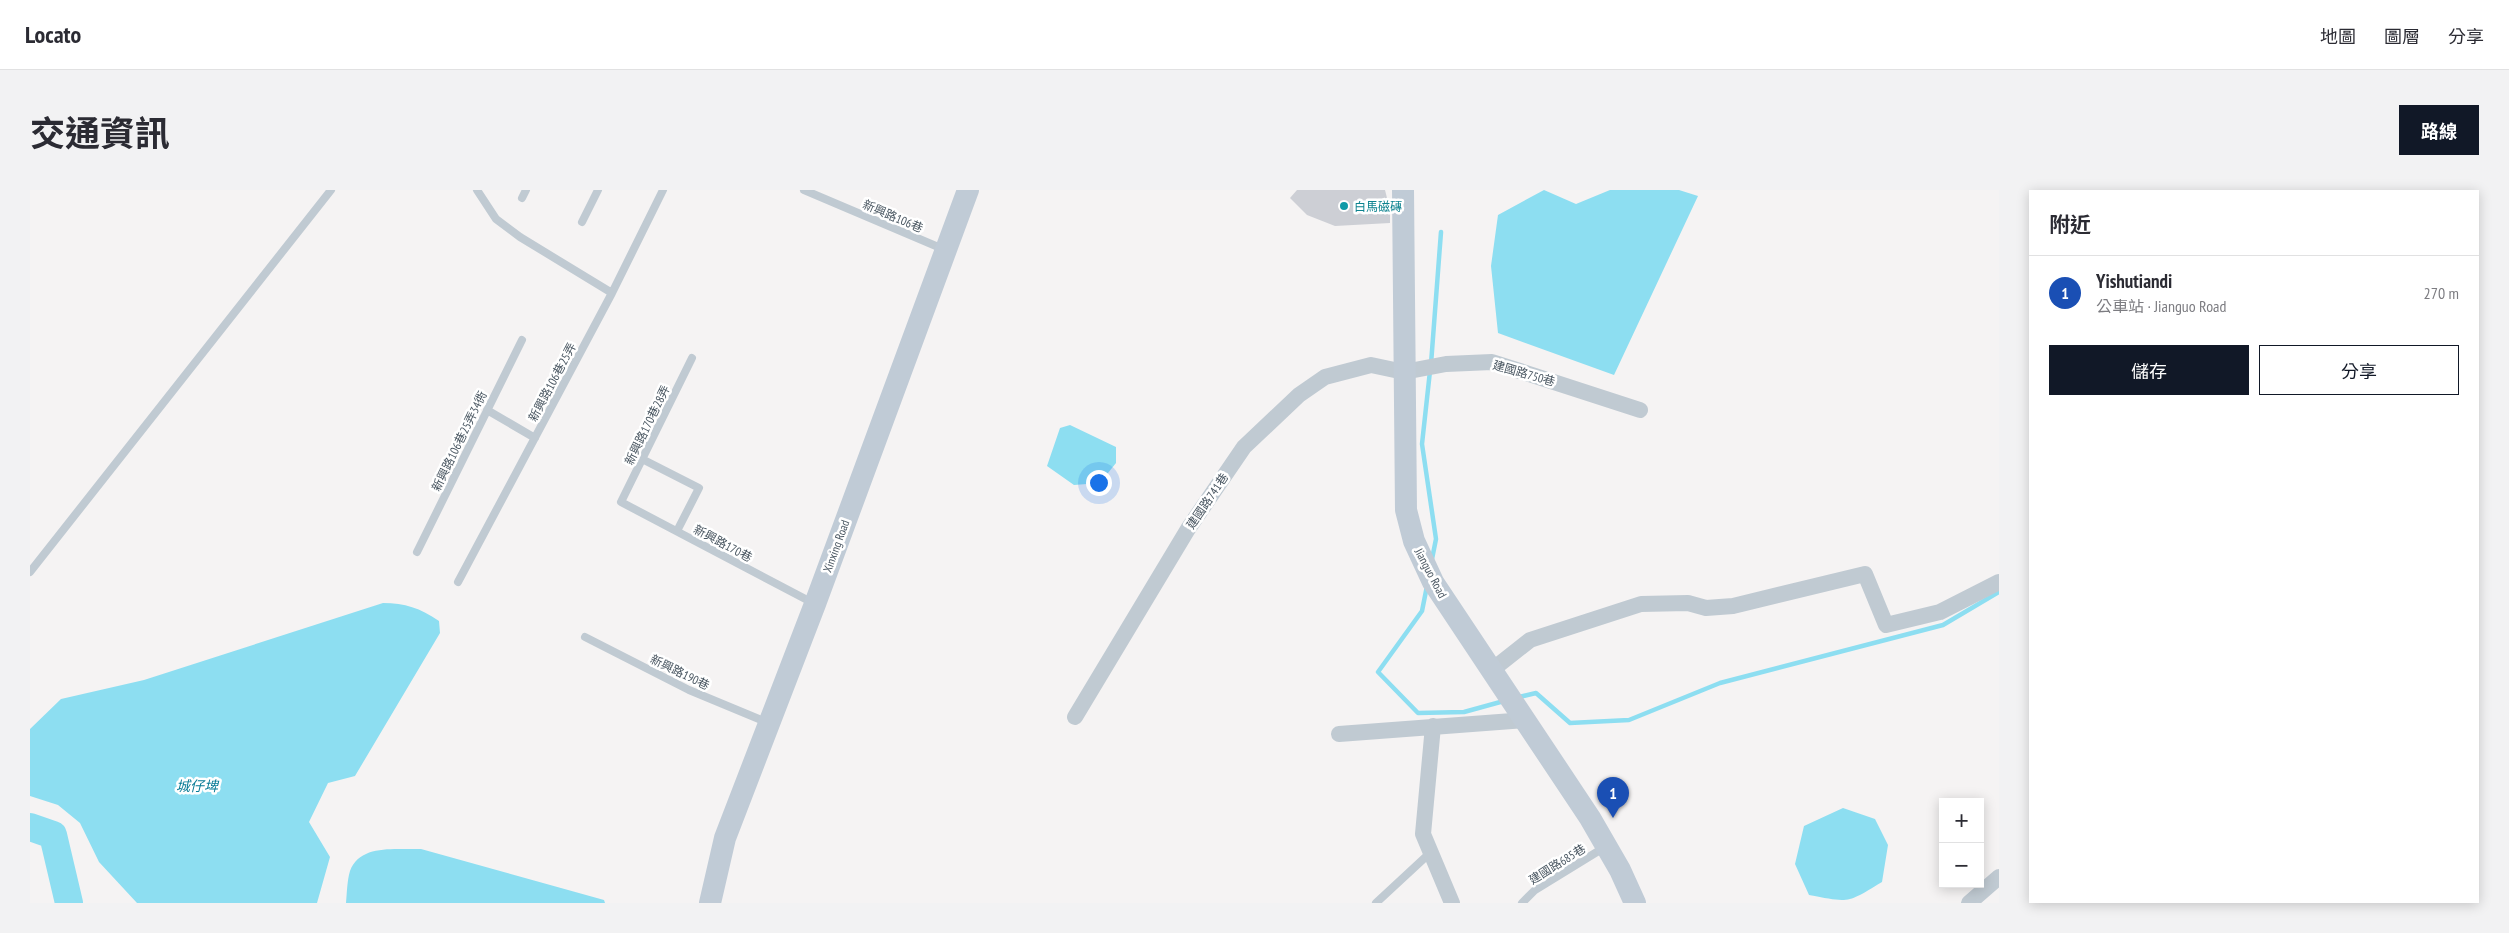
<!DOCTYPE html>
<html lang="zh-TW">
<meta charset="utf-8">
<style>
:root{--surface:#fff;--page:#f2f2f3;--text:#2b2b33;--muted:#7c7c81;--line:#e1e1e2;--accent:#111827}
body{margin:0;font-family:"PT Sans Narrow","Noto Sans TC",sans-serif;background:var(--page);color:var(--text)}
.controls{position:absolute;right:15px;bottom:15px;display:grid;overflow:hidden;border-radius:0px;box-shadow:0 2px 12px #0003}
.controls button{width:45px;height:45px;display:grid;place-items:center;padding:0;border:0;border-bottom:1px solid var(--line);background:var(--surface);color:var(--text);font:25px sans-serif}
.you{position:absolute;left:1068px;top:292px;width:18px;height:18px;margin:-12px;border:4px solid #fff;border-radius:50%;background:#1a73e8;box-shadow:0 0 0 8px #1a73e833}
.badge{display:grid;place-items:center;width:32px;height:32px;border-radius:50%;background:var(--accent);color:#fff;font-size:16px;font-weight:700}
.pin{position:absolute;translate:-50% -41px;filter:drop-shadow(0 1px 2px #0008)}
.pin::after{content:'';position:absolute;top:26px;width:18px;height:15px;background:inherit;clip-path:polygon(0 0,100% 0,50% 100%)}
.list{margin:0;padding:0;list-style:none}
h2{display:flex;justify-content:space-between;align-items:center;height:65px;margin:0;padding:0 20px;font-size:21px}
h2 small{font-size:16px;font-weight:400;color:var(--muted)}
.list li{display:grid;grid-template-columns:32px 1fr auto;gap:15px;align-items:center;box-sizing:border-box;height:75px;padding:0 20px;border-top:1px solid var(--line)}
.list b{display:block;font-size:19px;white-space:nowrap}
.list p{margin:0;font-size:16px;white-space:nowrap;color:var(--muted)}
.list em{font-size:16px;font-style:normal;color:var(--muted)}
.actions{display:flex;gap:10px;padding:15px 20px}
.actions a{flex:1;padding:11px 0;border:1px solid var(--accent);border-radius:0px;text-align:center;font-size:18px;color:var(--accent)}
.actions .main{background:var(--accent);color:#fff}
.map{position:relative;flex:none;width:1969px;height:713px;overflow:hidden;border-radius:0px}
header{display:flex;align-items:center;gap:30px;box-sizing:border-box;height:70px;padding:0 25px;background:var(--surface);border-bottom:1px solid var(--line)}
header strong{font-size:24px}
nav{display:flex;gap:28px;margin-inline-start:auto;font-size:18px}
.intro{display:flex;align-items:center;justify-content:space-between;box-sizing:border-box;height:120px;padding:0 30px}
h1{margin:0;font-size:35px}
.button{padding:12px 22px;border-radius:0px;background:var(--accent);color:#fff;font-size:18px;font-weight:700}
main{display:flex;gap:30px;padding:0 30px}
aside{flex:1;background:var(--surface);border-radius:0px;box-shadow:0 2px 12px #0003}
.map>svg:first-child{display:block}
.water{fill:#8ddef1}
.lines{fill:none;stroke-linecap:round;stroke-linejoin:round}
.stream{stroke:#8ddef1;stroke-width:4.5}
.river{stroke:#8ddef1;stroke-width:28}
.building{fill:#cdcfd5}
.lane{stroke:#c0cad2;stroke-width:8}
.street{stroke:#c0cad2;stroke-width:16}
.secondary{stroke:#c0cbd6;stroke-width:22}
.culture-dot{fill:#0f9aa8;stroke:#fff;stroke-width:2}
.labels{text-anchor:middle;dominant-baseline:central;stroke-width:5;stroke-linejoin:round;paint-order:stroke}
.culture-label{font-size:12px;fill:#0d838f;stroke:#fff;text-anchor:start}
.street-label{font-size:12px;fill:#495661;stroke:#fff}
.water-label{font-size:14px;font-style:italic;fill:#087b96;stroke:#fff}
</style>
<header>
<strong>Locato</strong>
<nav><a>地圖</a><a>圖層</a><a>分享</a></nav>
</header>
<div class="intro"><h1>交通資訊</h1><a class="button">路線</a></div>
<main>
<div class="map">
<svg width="1969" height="713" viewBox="0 0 1969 713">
<rect width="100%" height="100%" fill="#f5f3f3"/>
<!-- water -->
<path class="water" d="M 1514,0 L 1546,14 L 1580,0 L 1649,0 L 1668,6 L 1584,185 L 1468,143 L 1461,76 L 1468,25 Z
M 1040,235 L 1086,257 L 1086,273 L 1070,293 L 1044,295 L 1017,276 L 1030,238 Z
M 353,413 C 375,413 390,418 409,431 L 410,443 L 325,586 L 298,593 L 279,632 L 300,667 L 287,713 L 107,713 L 69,672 L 50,633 L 28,615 L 0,606 L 0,539 L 31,509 L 114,490 Z
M 1813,618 L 1845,629 L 1858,655 L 1852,692 C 1817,713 1821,713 1779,705 L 1765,674 L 1774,636 Z
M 391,659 L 574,710 L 575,713 L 316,713 C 317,703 317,691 320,681 C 330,653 368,660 391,659 Z"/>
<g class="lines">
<!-- stream -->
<path class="stream" d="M 1401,174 L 1411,42
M 1400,181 L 1392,254 L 1406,349 L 1402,369
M 1397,396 L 1392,421 L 1348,482 L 1388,523 L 1434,522 L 1474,511
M 1489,507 L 1506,503 L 1540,533 L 1599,530 L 1690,493 L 1913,435 L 1969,402"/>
<!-- river -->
<path class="river" d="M 0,637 L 23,645 L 39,713"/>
</g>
<!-- building -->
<path class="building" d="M 1267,0 L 1355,0 L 1360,20 L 1360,33 L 1305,36 L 1277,25 L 1260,8 Z"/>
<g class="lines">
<!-- lane -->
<path class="lane" d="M 447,0 L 466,29 L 490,47 L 582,103
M 774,0 L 913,59
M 492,8 L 496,0
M 552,32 L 568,0
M 662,168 L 591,312 L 783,413
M 457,220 L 505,248
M 612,269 L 669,298 L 647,341
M 387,362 L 492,150
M 0,382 L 301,0
M 428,392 L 582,103 L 633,0
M 555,447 L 659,500 L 736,532
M 1346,713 L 1401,662
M 1492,713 L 1505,700 L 1575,657"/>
<!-- street -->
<path class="street" d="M 1462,480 L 1500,450 L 1611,414 L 1658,413 L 1676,418 L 1703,416 L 1835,384 L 1856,435 L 1910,422 L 1969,392
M 1045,527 L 1158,339 L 1214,257 L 1269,205 L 1295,187 L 1341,175 L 1374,182 L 1416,174 L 1462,172 L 1610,220
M 1403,536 L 1393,644 L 1422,713
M 1309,544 L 1496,530
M 1939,713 L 1969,687"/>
<!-- secondary -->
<path class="secondary" d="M 1373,0 L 1376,320 L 1384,351 L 1403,392 L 1560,628 L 1590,680 L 1605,713
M 680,713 L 695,648 L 785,414 L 938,0"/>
</g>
<!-- markers -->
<circle class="culture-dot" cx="1314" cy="16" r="5"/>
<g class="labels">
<!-- culture labels -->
<g class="culture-label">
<text x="1324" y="16">白馬磁磚</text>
</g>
<!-- street labels -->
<g class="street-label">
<text transform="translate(863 26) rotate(23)">新興路106巷</text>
<text transform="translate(1494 183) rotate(16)">建國路750巷</text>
<text transform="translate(522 192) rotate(-62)">新興路106巷25弄</text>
<text transform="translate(617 235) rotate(-64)">新興路170巷28弄</text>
<text transform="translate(429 251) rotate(-64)">新興路106巷25弄34衖</text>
<text transform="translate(1177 311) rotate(-56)">建國路741巷</text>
<text transform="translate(693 353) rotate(28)">新興路170巷</text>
<text transform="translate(806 356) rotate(-70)">Xinxing Road</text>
<text transform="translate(1401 383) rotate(62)">Jianguo Road</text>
<text transform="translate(650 482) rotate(26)">新興路190巷</text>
<text transform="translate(1527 674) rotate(-32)">建國路685巷</text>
</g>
<!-- water labels -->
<g class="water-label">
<text x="167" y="596">城仔埤</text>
</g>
</g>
</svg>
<div class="controls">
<button>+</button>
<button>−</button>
</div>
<div class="you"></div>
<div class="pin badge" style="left:1583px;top:628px;background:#1a4fb4">1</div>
</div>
<aside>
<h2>附近<small></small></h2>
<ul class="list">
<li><span class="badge" style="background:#1a4fb4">1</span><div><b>Yishutiandi</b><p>公車站 · Jianguo Road</p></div><em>270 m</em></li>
</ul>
<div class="actions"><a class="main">儲存</a><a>分享</a></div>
</aside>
</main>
